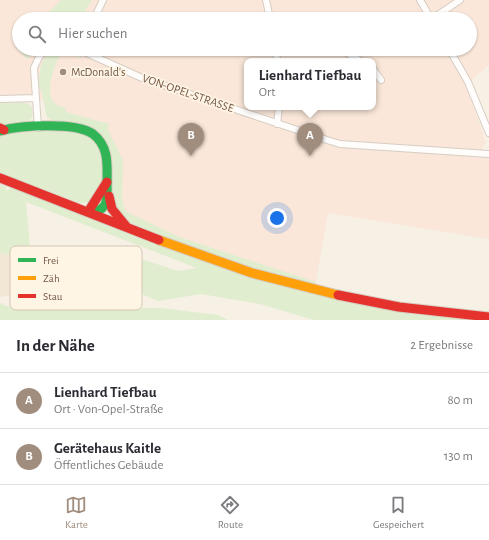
<!DOCTYPE html>
<html lang="de">
<meta charset="utf-8">
<style>
:root{--surface:#fff;--page:#f7f7f7;--text:#2b2b33;--muted:#7c7c81;--line:#e1e1e2;--accent:#a18d7e}
body{margin:0;font-family:"Alegreya Sans",sans-serif;background:var(--page);color:var(--text)}
.you{position:absolute;left:277px;top:218px;width:14px;height:14px;margin:-10px;border:3px solid #fff;border-radius:50%;background:#1a73e8;box-shadow:0 0 0 6px #1a73e833}
.badge{display:grid;place-items:center;width:26px;height:26px;border-radius:50%;background:var(--accent);color:#fff;font-size:13px;font-weight:700}
.pin{position:absolute;translate:-50% -33px;filter:drop-shadow(0 1px 2px #0008)}
.pin::after{content:'';position:absolute;top:21px;width:14px;height:12px;background:inherit;clip-path:polygon(0 0,100% 0,50% 100%)}
.popup{position:absolute;left:244px;top:58px;width:132px;height:52px;box-sizing:border-box;display:grid;place-content:center;border-radius:8px;background:var(--surface);filter:drop-shadow(0 1px 3px #0005);font-size:13px;white-space:nowrap;color:var(--muted)}
.popup b{font-size:15px;color:var(--text)}
.popup::after{content:'';position:absolute;left:50%;top:100%;margin-left:-8px;border:8px solid transparent;border-top-color:var(--surface)}
.list{margin:0;padding:0;list-style:none}
h2{display:flex;justify-content:space-between;align-items:center;height:52px;margin:0;padding:0 16px;font-size:17px}
h2 small{font-size:13px;font-weight:400;color:var(--muted)}
.list li{display:grid;grid-template-columns:26px 1fr auto;gap:12px;align-items:center;box-sizing:border-box;height:56px;padding:0 16px;border-top:1px solid var(--line)}
.list b{display:block;font-size:15px;white-space:nowrap}
.list p{margin:0;font-size:13px;white-space:nowrap;color:var(--muted)}
.list em{font-size:13px;font-style:normal;color:var(--muted)}
.icon{flex:none;width:22px;height:22px;fill:none;stroke:currentColor;stroke-width:2;stroke-linecap:round;stroke-linejoin:round}
.map{position:relative;flex:none;width:489px;height:320px;overflow:hidden}
.search{position:absolute;background:var(--surface);box-shadow:0 1px 3px #0004;left:12px;right:12px;top:12px;height:44px;display:flex;align-items:center;gap:10px;box-sizing:border-box;padding:0 14px;border-radius:22px;color:var(--muted);font-size:15px}
.sheet{height:164px;background:var(--surface)}
nav{display:flex;justify-content:space-around;align-items:center;box-sizing:border-box;height:56px;border-top:1px solid var(--line);background:var(--surface);font-size:11px;color:var(--muted)}
nav a{display:grid;justify-items:center;gap:2px}
nav .on{color:var(--accent)}
.map>svg:first-child{display:block}
.residential{fill:#f2e6d4}
.commercial{fill:#fae7d9;fill-rule:evenodd}
.green{fill:#e0edce;fill-rule:evenodd}
.lines{fill:none;stroke-linecap:round;stroke-linejoin:round}
.street-casing{stroke:#d7cdc3;stroke-width:8}
.fast-casing{stroke:#d6cbc1;stroke-width:11}
.slow-casing{stroke:#d6cbc1;stroke-width:11}
.jam-casing{stroke:#d6cbc1;stroke-width:11}
.street{stroke:#fefdfb;stroke-width:6}
.fast{stroke:#30b455;stroke-width:9}
.slow{stroke:#ff9f0a;stroke-width:9}
.jam{stroke:#e5322d;stroke-width:9}
.poi-dot{fill:#a18d7e;stroke:#fff5e5;stroke-width:1.5}
.labels{text-anchor:middle;dominant-baseline:central;stroke-width:3.5;stroke-linejoin:round;paint-order:stroke}
.poi-label{font-size:12px;fill:#735746;stroke:#fff5e5;text-anchor:start}
.street-label{font-size:12px;fill:#735746;stroke:#fff5e5}
.key{fill:#fff5e5;stroke:#d5c6b5;stroke-width:1}
.key-label{font-size:11px;fill:#735746}
</style>
<div class="map">
<svg width="489" height="320" viewBox="0 0 489 320">
<rect width="100%" height="100%" fill="#f6f0e5"/>
<!-- residential -->
<path class="residential" d="M 0,253 L 35,260 L 42,289 L 0,297 Z"/>
<!-- commercial -->
<path class="commercial" d="M 0,0 L 489,0 L 489,65 L 472,80 L 469,93 L 486,143 L 482,147 L 483,157 L 489,157 L 489,239 L 328,213 L 315,287 L 132,224 L 112,187 L 111,158 L 107,146 L 78,124 L 50,120 L 47,117 L 43,100 L 0,102 ZM 19,19 L 470,19 L 470,49 L 19,49 ZM 247,61 L 373,61 L 373,107 L 247,107 Z"/>
<!-- green -->
<path class="green" d="M 61,0 L 92,0 L 80,19 L 42,19 Z
M 19,45 L 19,49 L 39,49 L 27,59 L 17,48 Z
M 59,49 L 69,49 L 82,54 L 81,58 L 72,54 L 60,56 C 52,69 40,106 65,107 L 66,112 L 109,124 L 108,130 L 123,160 L 122,199 L 125,211 L 179,237 L 316,282 L 315,287 C 271,275 228,261 185,246 C 163,238 136,231 120,214 C 102,196 122,161 106,145 C 101,140 82,125 76,124 C 66,121 56,124 47,117 L 41,90 L 39,89 C 39,71 39,55 59,49 Z
M 0,102 C 13,106 37,94 32,118 L 24,124 L 0,125 Z
M 58,130 C 67,131 76,130 85,134 C 114,147 107,206 80,203 L 0,173 L 0,134 Z
M 0,185 L 6,187 L 7,191 L 12,187 L 40,197 L 251,276 L 487,320 L 314,320 L 260,304 L 201,294 L 158,301 L 100,276 L 68,277 L 42,289 L 35,260 L 0,253 ZM 26,202 L 197,268 L 178,271 L 102,246 L 65,256 L 30,248 Z
M 0,303 L 6,306 L 161,308 L 218,315 L 228,320 L 0,320 Z"/>
<g class="lines">
<!-- street casing -->
<g class="street-casing">
<path id="street" d="M 266,0 L 270,19
M 420,0 L 431,19
M 94,19 L 103,0
M 432,19 L 460,0
M 78,49 L 142,78 L 327,140 L 340,144 L 489,154
M 276,49 L 277,61
M 340,49 L 361,61
M 449,49 L 468,82 L 489,133
M 373,69 L 381,80
M 0,99 L 36,98
M 277,124 L 279,107
M 38,128 L 34,68 L 39,57 L 47,49"/>
</g>
<!-- fast casing -->
<g class="fast-casing">
<path id="fast" d="M 0,131 C 21,125 76,122 93,134 C 110,147 107,167 107,186 C 107,192 108,201 104,206 C 101,211 95,211 90,212"/>
</g>
<!-- slow casing -->
<g class="slow-casing">
<path id="slow" d="M 159,240 L 252,273 L 338,295"/>
</g>
<!-- jam casing -->
<g class="jam-casing">
<path id="jam" d="M 0,128 L 4,130
M 0,178 L 159,240
M 109,196 L 112,209 L 126,226
M 88,212 L 107,182
M 338,295 L 399,307 L 489,317"/>
</g>
<!-- street -->
<use href="#street" class="street"/>
<!-- fast -->
<use href="#fast" class="fast"/>
<!-- slow -->
<use href="#slow" class="slow"/>
<!-- jam -->
<use href="#jam" class="jam"/>
</g>
<!-- markers -->
<circle class="poi-dot" cx="63" cy="72" r="4"/>
<g class="labels">
<!-- poi labels -->
<g class="poi-label">
<text x="71" y="72">McDonald's</text>
</g>
<!-- street labels -->
<g class="street-label">
<text transform="translate(188 93) rotate(19)">VON-OPEL-STRASSE</text>
</g>
</g>
<!-- legend -->
<rect x="10" y="246" width="132" height="64" rx="6" class="key"/>
<rect x="18" y="258" width="18" height="4" fill="#30b455"/>
<rect x="18" y="276" width="18" height="4" fill="#ff9f0a"/>
<rect x="18" y="294" width="18" height="4" fill="#e5322d"/>
<g class="key-label">
<text x="43" y="264">Frei</text>
<text x="43" y="282">Zäh</text>
<text x="43" y="300">Stau</text>
</g>
</svg>
<div class="you"></div>
<div class="pin badge" style="left:310px;top:156px">A</div>
<div class="popup"><b>Lienhard Tiefbau</b>Ort</div>
<div class="pin badge" style="left:191px;top:156px">B</div>
<div class="search"><svg class="icon" aria-label="search" viewBox="0 0 24 24"><circle cx="10" cy="10" r="6"/><path d="M15 15l6 6"/></svg>Hier suchen</div>
</div>
<section class="sheet">
<h2>In der Nähe<small>2 Ergebnisse</small></h2>
<ul class="list">
<li><span class="badge">A</span><div><b>Lienhard Tiefbau</b><p>Ort · Von-Opel-Straße</p></div><em>80 m</em></li>
<li><span class="badge">B</span><div><b>Gerätehaus Kaitle</b><p>Öffentliches Gebäude</p></div><em>130 m</em></li>
</ul>
</section>
<nav>
<a class="on"><svg class="icon" aria-label="map" viewBox="0 0 24 24"><path d="M3 6l6-2 6 2 6-2v14l-6 2-6-2-6 2zM9 4v14M15 6v14"/></svg>Karte</a>
<a><svg class="icon" aria-label="directions" viewBox="0 0 24 24"><path d="M12 3l9 9-9 9-9-9zM9 14v-3h6M13 9l2 2-2 2"/></svg>Route</a>
<a><svg class="icon" aria-label="saved" viewBox="0 0 24 24"><path d="M7 4h10v16l-5-4-5 4z"/></svg>Gespeichert</a>
</nav>
